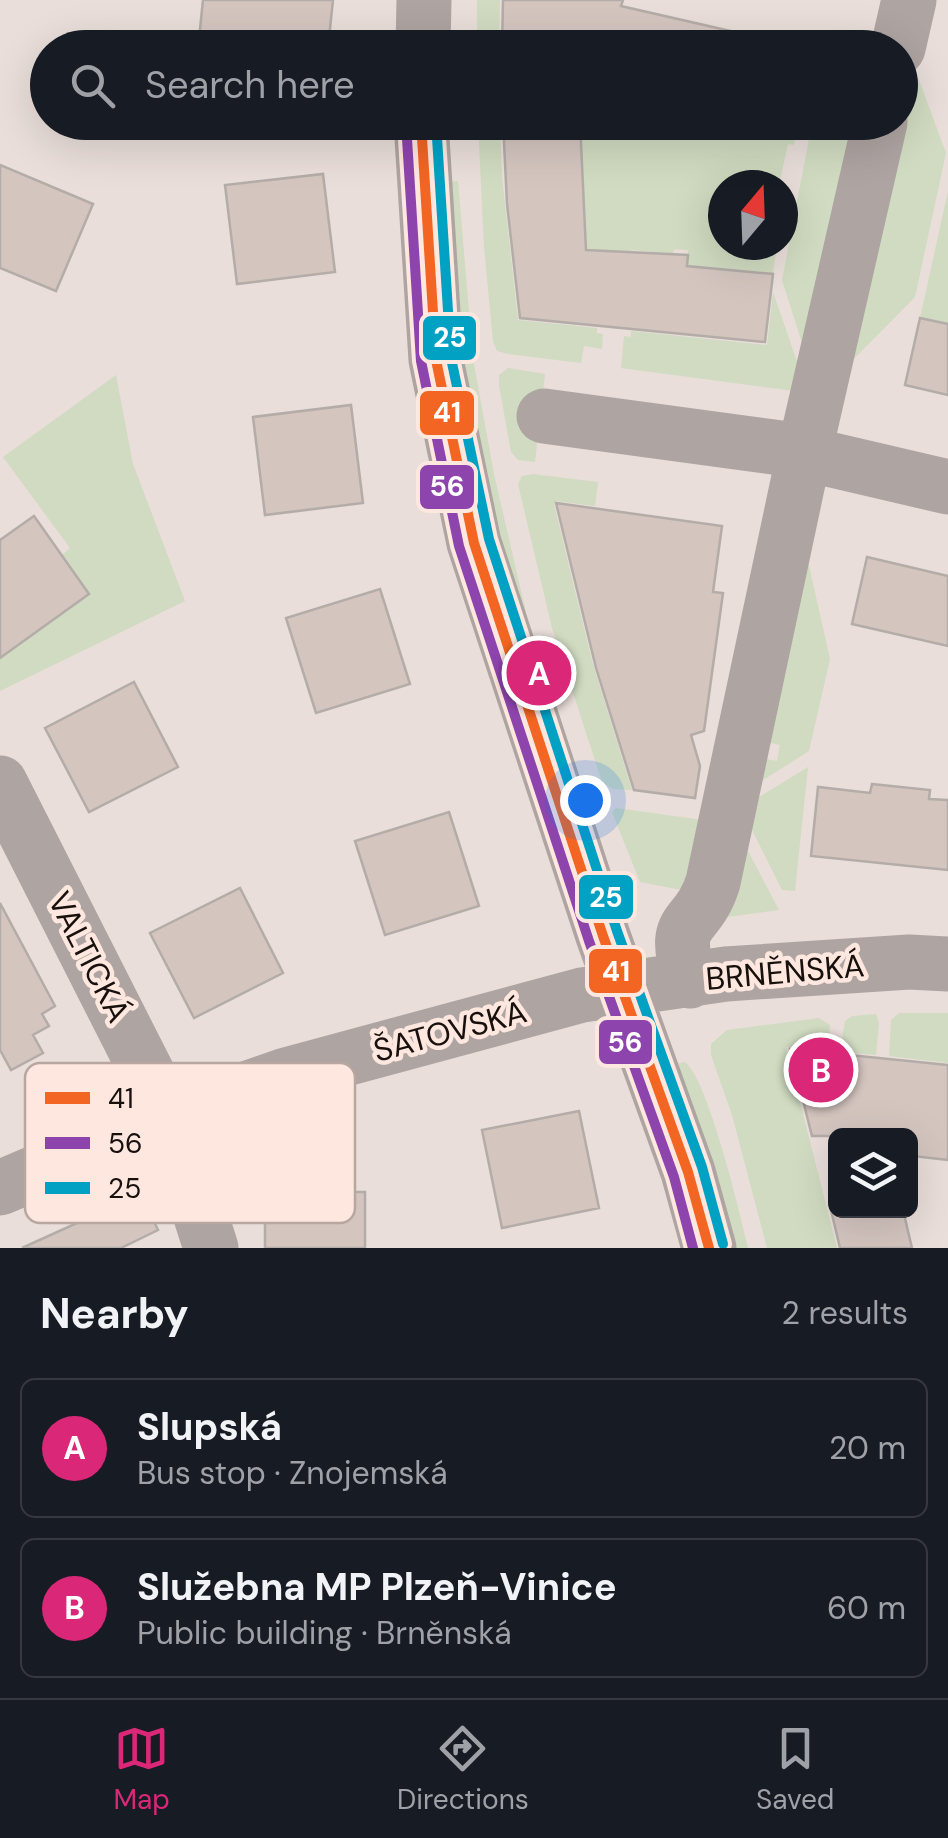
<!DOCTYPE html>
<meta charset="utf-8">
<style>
:root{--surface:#171b24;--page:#242831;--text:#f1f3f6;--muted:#9ea1a6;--line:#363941;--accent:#db2777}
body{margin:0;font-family:"DM Sans",sans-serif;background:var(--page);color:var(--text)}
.controls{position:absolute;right:30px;bottom:30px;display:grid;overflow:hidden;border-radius:15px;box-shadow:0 10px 40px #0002}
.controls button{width:90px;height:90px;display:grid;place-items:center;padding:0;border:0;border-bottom:2px solid var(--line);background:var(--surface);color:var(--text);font:50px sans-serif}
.compass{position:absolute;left:708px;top:170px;width:90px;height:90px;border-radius:50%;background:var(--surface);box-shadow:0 10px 40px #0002;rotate:19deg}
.you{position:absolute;left:585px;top:800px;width:35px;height:35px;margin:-25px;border:8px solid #fff;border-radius:50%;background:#1a73e8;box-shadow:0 0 0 15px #1a73e833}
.badge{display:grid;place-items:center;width:65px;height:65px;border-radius:50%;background:var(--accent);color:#fff;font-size:32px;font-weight:700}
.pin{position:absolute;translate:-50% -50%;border:5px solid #fff;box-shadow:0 2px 10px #0006}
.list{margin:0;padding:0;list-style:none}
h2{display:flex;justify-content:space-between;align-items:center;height:130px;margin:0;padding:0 40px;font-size:42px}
h2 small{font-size:32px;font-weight:400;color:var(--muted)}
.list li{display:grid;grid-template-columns:65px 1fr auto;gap:30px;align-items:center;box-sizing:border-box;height:140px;margin:0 20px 20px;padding:0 20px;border:2px solid var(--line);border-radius:15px}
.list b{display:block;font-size:38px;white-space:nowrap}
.list p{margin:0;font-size:32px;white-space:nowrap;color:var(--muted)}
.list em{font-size:32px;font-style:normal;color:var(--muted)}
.icon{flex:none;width:55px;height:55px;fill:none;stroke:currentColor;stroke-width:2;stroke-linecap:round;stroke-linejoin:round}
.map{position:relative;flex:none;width:948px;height:1248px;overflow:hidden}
.search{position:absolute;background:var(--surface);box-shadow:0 10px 40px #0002;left:30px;right:30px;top:30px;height:110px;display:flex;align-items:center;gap:25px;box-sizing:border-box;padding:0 35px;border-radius:55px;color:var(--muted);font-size:38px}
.sheet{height:450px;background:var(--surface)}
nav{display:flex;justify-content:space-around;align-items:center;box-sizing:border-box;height:140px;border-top:2px solid var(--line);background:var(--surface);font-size:28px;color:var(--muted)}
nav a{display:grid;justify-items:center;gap:5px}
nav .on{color:var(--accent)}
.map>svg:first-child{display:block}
.green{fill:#d0dbc1}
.building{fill:#d4c5bf;stroke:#b4aca8;stroke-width:2.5}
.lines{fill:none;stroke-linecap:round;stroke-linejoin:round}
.minor{stroke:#aea4a2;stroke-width:55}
.bus-1-casing{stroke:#fde7df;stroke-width:18}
.bus-2-casing{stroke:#fde7df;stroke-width:18}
.bus-3-casing{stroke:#fde7df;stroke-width:18}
.bus-1{stroke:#f26522;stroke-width:10}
.bus-2{stroke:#8e44ad;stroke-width:10}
.bus-3{stroke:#01a1c4;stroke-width:10}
.labels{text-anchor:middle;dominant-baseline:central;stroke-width:9;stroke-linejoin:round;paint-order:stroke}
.street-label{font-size:32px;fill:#17100d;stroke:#fde7df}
.key{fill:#fde7df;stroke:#b8a6a0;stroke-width:2.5}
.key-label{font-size:28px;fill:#17100d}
.line-badge{stroke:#fde7df;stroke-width:4}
.badge-label{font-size:28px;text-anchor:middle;font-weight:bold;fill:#fff}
</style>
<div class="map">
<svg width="948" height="1248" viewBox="0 0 948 1248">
<rect width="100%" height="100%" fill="#e9ded9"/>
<!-- green -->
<path class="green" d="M 477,0 L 500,0 L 499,47 L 477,47 Z
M 908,58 L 911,58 L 946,153 L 915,297 L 843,370 L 900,122 L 901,90 Z
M 478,123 L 500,123 L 502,177 L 518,320 L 597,328 L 597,333 L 603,334 L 602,349 L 584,346 L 581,363 L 508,354 L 497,351 L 493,341 L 484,247 Z
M 580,123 L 799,123 L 794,145 L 788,144 L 779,185 L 723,185 L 723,245 L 777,245 L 773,274 L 687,266 L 688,250 L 674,249 L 672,264 L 664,263 L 664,253 L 631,250 L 629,260 L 586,256 Z
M 812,123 L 870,123 L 809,365 L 782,280 Z
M 458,181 L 473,359 L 494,474 L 528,621 L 504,581 L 460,361 L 445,182 Z
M 948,191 L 948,324 L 920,318 Z
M 773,292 L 803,379 L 794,391 L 621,368 L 624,336 L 631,337 L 631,331 L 767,345 Z
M 508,368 L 545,374 L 535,462 L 518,460 L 511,452 L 499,385 L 499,375 Z
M 116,375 L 133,464 L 185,601 L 0,691 L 0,641 L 8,652 L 89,594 L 62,555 L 70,548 L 3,457 Z
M 533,474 L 598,482 L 595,506 L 555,501 L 554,504 L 592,661 L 632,790 L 613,789 L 602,782 L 552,628 L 518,484 L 522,476 Z
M 801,530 L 830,659 L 809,751 L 746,791 L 753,757 L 777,761 L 780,745 L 757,740 Z
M 808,767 L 795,891 L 782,890 L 751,828 L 759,797 Z
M 616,808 L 710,821 L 697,893 L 640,882 L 612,812 Z
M 738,832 L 779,910 L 721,918 Z
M 899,1013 L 948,1013 L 948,1063 L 889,1056 L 891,1020 Z
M 876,1014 L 879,1023 L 876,1055 L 840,1052 L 845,1021 L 852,1016 Z
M 819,1018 L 830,1025 L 828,1050 L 786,1047 L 837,1248 L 767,1248 L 732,1115 L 711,1055 L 711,1044 L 727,1030 Z
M 685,1062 C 708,1080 740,1213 748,1248 L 732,1248 L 677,1064 Z"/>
<!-- building -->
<path class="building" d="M 203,0 L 333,0 L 328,48 L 198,48 Z
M 503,0 L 623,0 L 621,6 L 748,35 L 747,48 L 502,48 Z
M 503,122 L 580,122 L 586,250 L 688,255 L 687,266 L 773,274 L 765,342 L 520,318 L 507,204 Z
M 0,165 L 93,204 L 56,291 L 0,268 Z
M 323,174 L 335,272 L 237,284 L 225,185 Z
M 920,318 L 948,324 L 948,395 L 905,385 Z
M 351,405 L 363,503 L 265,515 L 253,417 Z
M 556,503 L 722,526 L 713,592 L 723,593 L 704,731 L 691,735 L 700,766 L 695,798 L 634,790 L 596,668 Z
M 34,516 L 89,594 L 0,658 L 0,540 Z
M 867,557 L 948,576 L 948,646 L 852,624 Z
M 380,589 L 410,684 L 316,713 L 286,618 Z
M 134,682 L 178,767 L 89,812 L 45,728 Z
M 872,784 L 930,790 L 929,799 L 948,800 L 948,870 L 811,856 L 818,787 L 870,793 Z
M 449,812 L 479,906 L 385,935 L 355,841 Z
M 240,888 L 283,973 L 194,1018 L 150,933 Z
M 0,903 L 55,1006 L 42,1014 L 49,1026 L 33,1035 L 43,1053 L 11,1070 L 0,1050 Z
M 790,1049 L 948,1065 L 948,1160 L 912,1156 L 914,1136 L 812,1136 Z
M 579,1111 L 599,1208 L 502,1228 L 482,1130 Z
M 265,1192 L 365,1192 L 365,1248 L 265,1248 Z
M 141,1194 L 158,1230 L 121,1248 L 22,1248 Z
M 831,1210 L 903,1210 L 912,1248 L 840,1248 Z"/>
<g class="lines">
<!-- minor -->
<path class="minor" d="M 423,48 L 424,0
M 898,48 L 909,0
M 421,122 L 436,360 L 474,543 L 603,936 L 688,1172 L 709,1248
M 544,416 L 781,448 L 948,487
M 0,783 L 169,1116 L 211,1248
M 690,981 C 669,914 697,933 713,882 L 804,454 L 880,122
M 0,1188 L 169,1116 L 286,1075 L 582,995 L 726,974 L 909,962 L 948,964"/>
<!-- bus-1 casing -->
<g class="bus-1-casing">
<path id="bus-1" d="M 421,122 L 436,360 L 474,543 L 603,936 L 688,1172 L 709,1248"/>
</g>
<!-- bus-2 casing -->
<g class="bus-2-casing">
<path id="bus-2" d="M 406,123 L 421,361 L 459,546 L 589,941 L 674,1177 L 693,1248"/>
</g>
<!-- bus-3 casing -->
<g class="bus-3-casing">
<path id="bus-3" d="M 436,122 L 451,358 L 489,539 L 617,931 L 702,1167 L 723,1244"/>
</g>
<!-- bus-1 -->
<use href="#bus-1" class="bus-1"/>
<!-- bus-2 -->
<use href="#bus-2" class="bus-2"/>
<!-- bus-3 -->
<use href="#bus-3" class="bus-3"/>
</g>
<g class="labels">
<!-- street labels -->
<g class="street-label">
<text transform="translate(89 957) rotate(63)">VALTICKÁ</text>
<text transform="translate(785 972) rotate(-5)">BRNĚNSKÁ</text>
<text transform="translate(450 1031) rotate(-15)">ŠATOVSKÁ</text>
</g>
</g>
<!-- legend -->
<rect x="25" y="1063" width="330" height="160" rx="15" class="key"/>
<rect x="45" y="1092" width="45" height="12" fill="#f26522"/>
<rect x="45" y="1137" width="45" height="12" fill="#8e44ad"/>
<rect x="45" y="1182" width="45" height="12" fill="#01a1c4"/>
<g class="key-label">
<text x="108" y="1108">41</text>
<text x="108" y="1153">56</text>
<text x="108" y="1198">25</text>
</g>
<g class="line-badge">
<rect x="421" y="314" width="57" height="48" rx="10" fill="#01a1c4"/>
<rect x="418" y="389" width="58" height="48" rx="10" fill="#f26522"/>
<rect x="418" y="463" width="58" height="48" rx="10" fill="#8e44ad"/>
<rect x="577" y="873" width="58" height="48" rx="10" fill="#01a1c4"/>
<rect x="587" y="947" width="57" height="48" rx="10" fill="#f26522"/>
<rect x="597" y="1018" width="57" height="48" rx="10" fill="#8e44ad"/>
</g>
<g class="badge-label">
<text x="450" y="347">25</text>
<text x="447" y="422">41</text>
<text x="447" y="496">56</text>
<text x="606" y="907">25</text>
<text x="616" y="981">41</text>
<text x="625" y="1052">56</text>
</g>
</svg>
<div class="controls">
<button><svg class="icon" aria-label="layers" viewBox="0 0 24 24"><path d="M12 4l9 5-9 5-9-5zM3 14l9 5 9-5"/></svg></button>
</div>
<svg class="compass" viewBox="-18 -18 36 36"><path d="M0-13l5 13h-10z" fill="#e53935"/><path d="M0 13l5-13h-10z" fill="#9ea1a6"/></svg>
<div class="you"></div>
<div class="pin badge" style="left:539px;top:673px">A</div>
<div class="pin badge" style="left:821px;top:1070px">B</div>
<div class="search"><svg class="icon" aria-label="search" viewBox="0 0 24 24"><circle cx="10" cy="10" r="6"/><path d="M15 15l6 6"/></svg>Search here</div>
</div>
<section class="sheet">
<h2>Nearby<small>2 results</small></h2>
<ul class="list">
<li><span class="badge">A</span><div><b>Slupská</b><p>Bus stop · Znojemská</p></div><em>20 m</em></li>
<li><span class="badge">B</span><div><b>Služebna MP Plzeň-Vinice</b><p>Public building · Brněnská</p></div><em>60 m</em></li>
</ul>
</section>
<nav>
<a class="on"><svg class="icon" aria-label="map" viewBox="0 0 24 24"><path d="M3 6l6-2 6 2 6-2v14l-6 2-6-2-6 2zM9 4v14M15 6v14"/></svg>Map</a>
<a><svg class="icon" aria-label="directions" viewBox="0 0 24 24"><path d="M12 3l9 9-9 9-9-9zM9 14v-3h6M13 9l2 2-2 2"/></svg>Directions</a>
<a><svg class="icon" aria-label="saved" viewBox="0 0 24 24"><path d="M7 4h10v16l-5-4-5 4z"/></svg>Saved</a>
</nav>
